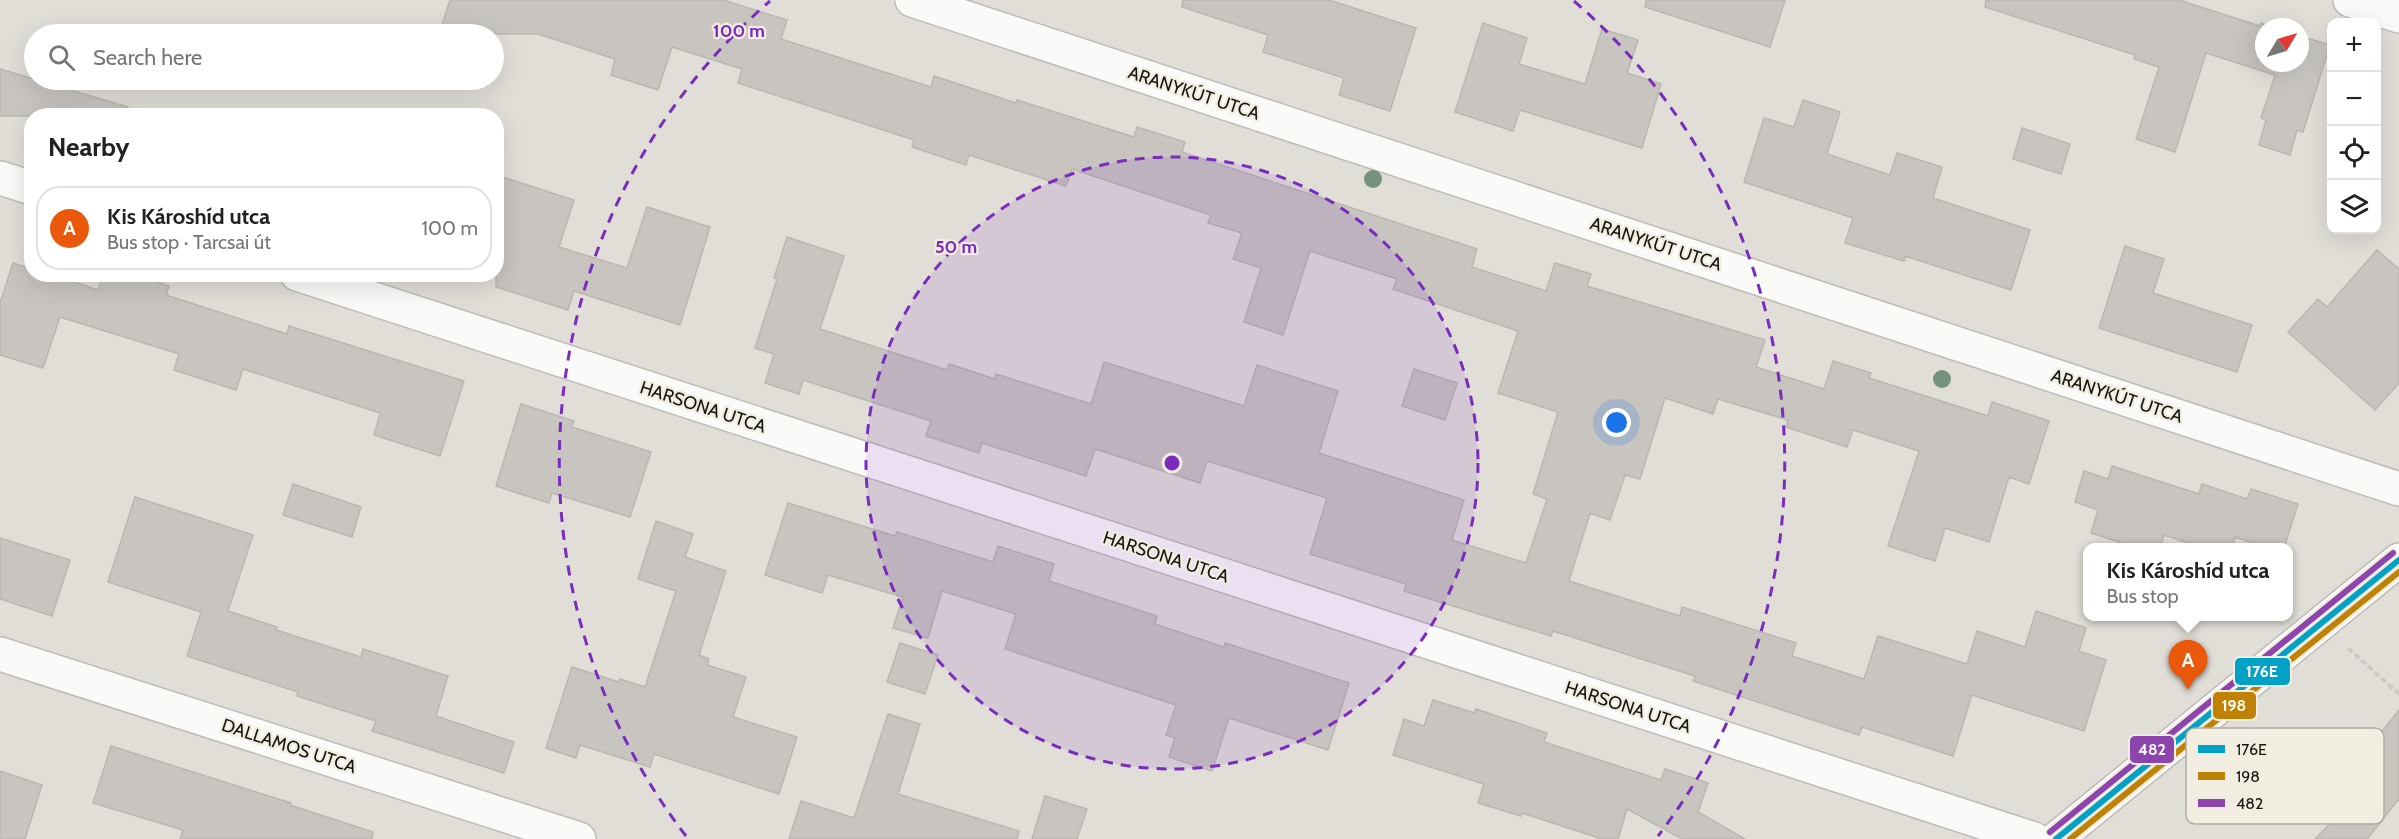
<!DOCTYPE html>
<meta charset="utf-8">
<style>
:root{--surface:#fff;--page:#f6f6f6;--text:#222;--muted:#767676;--line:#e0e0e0;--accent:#ea580c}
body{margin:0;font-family:Cabin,sans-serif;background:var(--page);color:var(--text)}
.controls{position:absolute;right:18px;top:18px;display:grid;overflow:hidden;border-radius:12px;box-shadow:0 6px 24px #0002}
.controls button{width:54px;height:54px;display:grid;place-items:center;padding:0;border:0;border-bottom:2px solid var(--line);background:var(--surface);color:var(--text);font:30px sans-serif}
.compass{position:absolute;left:2255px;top:18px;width:54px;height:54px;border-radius:50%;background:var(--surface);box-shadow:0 6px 24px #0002;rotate:52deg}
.you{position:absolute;left:1617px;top:423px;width:21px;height:21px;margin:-15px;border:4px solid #fff;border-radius:50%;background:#1a73e8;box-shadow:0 0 0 9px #1a73e833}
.badge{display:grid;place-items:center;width:39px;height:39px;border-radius:50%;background:var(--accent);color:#fff;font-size:20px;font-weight:700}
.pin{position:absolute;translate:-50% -50px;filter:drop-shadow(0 2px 3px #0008)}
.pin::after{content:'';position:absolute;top:32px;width:21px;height:18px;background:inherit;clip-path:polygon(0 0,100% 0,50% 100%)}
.popup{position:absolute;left:2083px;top:543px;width:210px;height:78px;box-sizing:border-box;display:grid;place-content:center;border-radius:12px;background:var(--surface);filter:drop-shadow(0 2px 4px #0005);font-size:20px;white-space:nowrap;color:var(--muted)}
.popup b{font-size:22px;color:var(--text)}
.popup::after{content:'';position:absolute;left:50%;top:100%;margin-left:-12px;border:12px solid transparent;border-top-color:var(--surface)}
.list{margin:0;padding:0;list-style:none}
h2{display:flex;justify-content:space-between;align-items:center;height:78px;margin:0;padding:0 24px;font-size:26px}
h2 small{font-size:20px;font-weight:400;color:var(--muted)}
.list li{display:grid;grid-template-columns:39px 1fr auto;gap:18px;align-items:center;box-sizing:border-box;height:84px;margin:0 12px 12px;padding:0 12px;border:2px solid var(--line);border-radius:24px}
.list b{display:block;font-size:22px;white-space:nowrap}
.list p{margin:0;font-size:20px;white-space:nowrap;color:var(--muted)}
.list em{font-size:20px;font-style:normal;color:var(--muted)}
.icon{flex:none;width:33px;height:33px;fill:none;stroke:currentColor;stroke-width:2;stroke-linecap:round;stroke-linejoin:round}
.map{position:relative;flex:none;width:2399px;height:839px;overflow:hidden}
.search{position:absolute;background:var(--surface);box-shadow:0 6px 24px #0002;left:24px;top:24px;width:480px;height:66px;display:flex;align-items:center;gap:15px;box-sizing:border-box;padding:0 21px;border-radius:33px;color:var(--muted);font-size:22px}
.panel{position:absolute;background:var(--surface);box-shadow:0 6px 24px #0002;left:24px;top:108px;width:480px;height:174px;border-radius:24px}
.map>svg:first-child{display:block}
.building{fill:#c8c5c0;stroke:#bab7b2;stroke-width:1.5}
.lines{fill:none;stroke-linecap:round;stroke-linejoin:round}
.street-casing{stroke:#bebcb6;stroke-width:36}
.path{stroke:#cbcac9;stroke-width:4;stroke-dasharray:6 3;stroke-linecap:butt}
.street{stroke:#fafaf9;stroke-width:33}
.bus-1-casing{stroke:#f1ede0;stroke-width:10}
.bus-2-casing{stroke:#f1ede0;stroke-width:10}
.bus-3-casing{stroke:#f1ede0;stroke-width:10}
.bus-1{stroke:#01a2c5;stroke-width:6}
.bus-2{stroke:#bf8204;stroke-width:6}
.bus-3{stroke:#8e44ad;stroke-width:6}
.tree{fill:#74927d}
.ring{fill:none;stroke:#7b2cbf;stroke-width:3;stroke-dasharray:10 8}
.labels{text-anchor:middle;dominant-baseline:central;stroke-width:4.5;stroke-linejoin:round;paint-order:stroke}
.street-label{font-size:18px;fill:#171611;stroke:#f1ede0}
.key{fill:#f1ede0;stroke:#b0aca2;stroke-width:1.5}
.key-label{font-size:16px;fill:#171611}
.centre{fill:#7b2cbf;stroke:#f1ede0;stroke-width:3}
.ring-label{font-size:18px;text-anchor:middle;font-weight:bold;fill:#7b2cbf;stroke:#f1ede0;stroke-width:4.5;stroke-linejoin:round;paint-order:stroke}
.line-badge{stroke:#f1ede0;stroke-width:2}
.badge-label{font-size:16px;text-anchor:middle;font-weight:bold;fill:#fff}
</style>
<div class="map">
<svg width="2399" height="839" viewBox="0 0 2399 839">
<rect width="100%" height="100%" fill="#e0ded7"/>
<!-- building -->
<path class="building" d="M 450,0 L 723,0 L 787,20 L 781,39 L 931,87 L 934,76 L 1016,103 L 1017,100 L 1134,137 L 1137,127 L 1185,142 L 1182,152 L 1477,249 L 1472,267 L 1546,291 L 1555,263 L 1591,274 L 1587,286 L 1765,340 L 1756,367 L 1824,389 L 1833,361 L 1871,373 L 1869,378 L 1988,416 L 1992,402 L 2049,421 L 2029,484 L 2009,477 L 1989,542 L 1945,528 L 1935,561 L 1888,546 L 1919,451 L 1853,430 L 1847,447 L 1786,427 L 1788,420 L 1718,399 L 1713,414 L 1665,398 L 1640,479 L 1625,475 L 1610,520 L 1590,513 L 1569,581 L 1680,616 L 1682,607 L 1796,643 L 1792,656 L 1864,679 L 1878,636 L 1967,664 L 1977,631 L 2025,647 L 2036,611 L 2086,628 L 2079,651 L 2106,660 L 2084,731 L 1972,695 L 1953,756 L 1862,727 L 1859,735 L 1693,681 L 1695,676 L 1553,631 L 1551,636 L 1404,591 L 1406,584 L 1310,554 L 1327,498 L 1207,461 L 1200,483 L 1095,449 L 1086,476 L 982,443 L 979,453 L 926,436 L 931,421 L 803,380 L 799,394 L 765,383 L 774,354 L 755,348 L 777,279 L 774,278 L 787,237 L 844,256 L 820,329 L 947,370 L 949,364 L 995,379 L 996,374 L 1091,404 L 1104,362 L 1244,406 L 1257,365 L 1338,391 L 1319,453 L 1464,500 L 1452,540 L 1526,563 L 1547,499 L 1533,494 L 1558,412 L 1498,393 L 1518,331 L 1393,289 L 1397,279 L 1310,251 L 1283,335 L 1244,322 L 1261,268 L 1233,259 L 1242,233 L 1208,223 L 1211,215 L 1072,169 L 1066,186 L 969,155 L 966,165 L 912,147 L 914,140 L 738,83 L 742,69 L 672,47 L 658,90 L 611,75 L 615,59 L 538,34 L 439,34 Z
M 1183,0 L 1329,0 L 1416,28 L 1390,111 L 1339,95 L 1344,78 L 1263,52 L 1268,35 L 1182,7 Z
M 1646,0 L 1785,0 L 1770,47 L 1645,7 Z
M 1986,0 L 2179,0 L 2260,26 L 2261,23 L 2272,27 L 2264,27 L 2264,63 L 2300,63 L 2300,36 L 2330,45 L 2303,132 L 2297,130 L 2290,155 L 2259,145 L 2266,120 L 2261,118 L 2275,75 L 2206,53 L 2175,152 L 2136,139 L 2159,67 L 2134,59 L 2135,55 L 1985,7 Z
M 1483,23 L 1527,38 L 1519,64 L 1585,84 L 1602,29 L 1638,40 L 1627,73 L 1661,84 L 1642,148 L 1520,110 L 1513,131 L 1455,112 Z
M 0,69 L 128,107 L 126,116 L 0,116 Z
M 1803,100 L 1840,112 L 1827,154 L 1890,175 L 1897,153 L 1942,167 L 1933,198 L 2030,230 L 2011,290 L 1905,256 L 1904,261 L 1845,243 L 1853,218 L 1744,182 L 1764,118 L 1794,127 Z
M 2022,128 L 2070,144 L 2061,174 L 2013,159 Z
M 496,175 L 574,200 L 559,247 L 627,268 L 647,207 L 710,227 L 680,325 L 574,291 L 568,310 L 496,287 Z
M 2125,246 L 2164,259 L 2153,293 L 2252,325 L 2237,372 L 2099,328 Z
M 2377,250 L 2399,269 L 2399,383 L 2375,410 L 2288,332 L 2318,299 L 2327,307 Z
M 13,263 L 32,269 L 32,274 L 50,274 L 98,290 L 103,274 L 134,274 L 169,286 L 166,295 L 287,334 L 289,326 L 464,381 L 440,456 L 374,435 L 380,413 L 243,369 L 236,390 L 174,370 L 179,354 L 60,317 L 43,368 L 0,355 L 0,303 Z
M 1414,369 L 1457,383 L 1445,420 L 1402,406 Z
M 521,404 L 574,421 L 572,427 L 651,452 L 630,517 L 552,493 L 549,503 L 496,486 Z
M 2112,466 L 2199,494 L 2202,484 L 2247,499 L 2251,489 L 2298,504 L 2284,548 L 2267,548 L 2235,537 L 2232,548 L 2203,548 L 2164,535 L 2160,548 L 2137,548 L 2091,533 L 2098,510 L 2075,502 L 2084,471 L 2108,479 Z
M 293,484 L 361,507 L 352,537 L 283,515 Z
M 135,497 L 253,535 L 228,611 L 277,627 L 276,630 L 361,657 L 363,649 L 448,676 L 436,716 L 514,742 L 504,773 L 372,731 L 376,721 L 297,696 L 298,692 L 187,656 L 201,612 L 108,582 Z
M 788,503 L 895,536 L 897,532 L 993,562 L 998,546 L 1054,564 L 1049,581 L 1157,616 L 1155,624 L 1224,647 L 1225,643 L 1349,683 L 1328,750 L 1229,718 L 1212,771 L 1169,757 L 1175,738 L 1166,735 L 1176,705 L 1005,649 L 1016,614 L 942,591 L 928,638 L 893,628 L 903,597 L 828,575 L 822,593 L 765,575 Z
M 656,521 L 693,534 L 685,557 L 726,571 L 699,655 L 709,659 L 707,665 L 746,677 L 733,717 L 797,737 L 779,794 L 654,754 L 650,767 L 580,745 L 576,758 L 546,748 L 572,667 L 619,682 L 620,679 L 645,687 L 676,591 L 638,579 Z
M 0,538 L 70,560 L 52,616 L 0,599 Z
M 900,643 L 938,655 L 925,694 L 887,682 Z
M 1433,700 L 1475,713 L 1476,709 L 1547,733 L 1544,742 L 1661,780 L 1665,769 L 1708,783 L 1698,812 L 1745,839 L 1682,839 L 1627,809 L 1618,839 L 1602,839 L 1522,813 L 1521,816 L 1478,803 L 1484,784 L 1393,755 L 1404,719 L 1424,726 Z
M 2399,710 L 2399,799 L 2367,839 L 2315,839 L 2356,797 L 2343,787 L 2356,771 L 2353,768 Z
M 888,714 L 920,724 L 898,794 L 1019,831 L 1017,839 L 789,839 L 801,801 L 854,818 Z
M 111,746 L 291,803 L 290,805 L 373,832 L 372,839 L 180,839 L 183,830 L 93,803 Z
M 0,771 L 42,785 L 25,839 L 0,839 Z
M 1045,796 L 1087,809 L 1077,839 L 1032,839 Z"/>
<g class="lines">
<!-- street casing -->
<g class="street-casing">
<path id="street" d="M 912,0 L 2399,489
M 2350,0 L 2399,16
M 0,178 L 32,188
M 297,274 L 2034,839
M 0,654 L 579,839
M 2056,839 L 2399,560"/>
</g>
<!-- path -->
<path class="path" d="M 2348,648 L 2399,694"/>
<!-- street -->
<use href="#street" class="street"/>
<!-- bus-1 casing -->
<g class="bus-1-casing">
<path id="bus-1" d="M 2056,839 L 2399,560"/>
</g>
<!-- bus-2 casing -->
<g class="bus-2-casing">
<path id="bus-2" d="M 2070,839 L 2399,572"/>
</g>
<!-- bus-3 casing -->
<g class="bus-3-casing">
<path id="bus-3" d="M 2050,832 L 2393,553"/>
</g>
<!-- bus-1 -->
<use href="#bus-1" class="bus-1"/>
<!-- bus-2 -->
<use href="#bus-2" class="bus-2"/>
<!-- bus-3 -->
<use href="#bus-3" class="bus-3"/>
</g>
<!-- trees -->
<g class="tree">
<circle cx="1373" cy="179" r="9"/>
<circle cx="1942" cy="379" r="9"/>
<circle cx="2219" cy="783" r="9"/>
</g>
<!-- distance rings -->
<circle cx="1172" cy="463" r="306" fill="#7b2cbf" fill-opacity=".12"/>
<g class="ring">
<circle cx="1172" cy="463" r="306"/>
<path d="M686 836A612 612 0 0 1 770 1M1574 1A612 612 0 0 1 1658 836"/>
</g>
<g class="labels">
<!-- street labels -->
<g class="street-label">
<text transform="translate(1194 93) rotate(18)">ARANYKÚT UTCA</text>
<text transform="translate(1656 244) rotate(18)">ARANYKÚT UTCA</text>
<text transform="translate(2117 396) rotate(18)">ARANYKÚT UTCA</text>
<text transform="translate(703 407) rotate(18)">HARSONA UTCA</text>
<text transform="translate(1166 557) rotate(18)">HARSONA UTCA</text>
<text transform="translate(1628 707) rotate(18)">HARSONA UTCA</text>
<text transform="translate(289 746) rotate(18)">DALLAMOS UTCA</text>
</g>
</g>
<!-- legend -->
<rect x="2186" y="728" width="198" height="96" rx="9" class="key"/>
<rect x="2198" y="745" width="27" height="8" fill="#01a2c5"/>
<rect x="2198" y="772" width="27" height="8" fill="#bf8204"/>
<rect x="2198" y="799" width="27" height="8" fill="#8e44ad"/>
<g class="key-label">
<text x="2236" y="755">176E</text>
<text x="2236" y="782">198</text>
<text x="2236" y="809">482</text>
</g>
<circle cx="1172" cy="463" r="9" class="centre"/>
<g class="ring-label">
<text x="739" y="37">100 m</text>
<text x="956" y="253">50 m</text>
</g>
<g class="line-badge">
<rect x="2234" y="657" width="57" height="29" rx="6" fill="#01a2c5"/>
<rect x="2212" y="691" width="45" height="29" rx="6" fill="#bf8204"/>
<rect x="2129" y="735" width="46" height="29" rx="6" fill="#8e44ad"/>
</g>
<g class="badge-label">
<text x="2262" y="677">176E</text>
<text x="2234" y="711">198</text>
<text x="2152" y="755">482</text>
</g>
</svg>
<div class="controls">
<button>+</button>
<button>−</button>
<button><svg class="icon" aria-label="locate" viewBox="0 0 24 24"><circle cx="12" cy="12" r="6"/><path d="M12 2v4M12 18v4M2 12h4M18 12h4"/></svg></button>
<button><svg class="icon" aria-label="layers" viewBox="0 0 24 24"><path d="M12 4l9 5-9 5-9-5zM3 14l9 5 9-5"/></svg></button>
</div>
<svg class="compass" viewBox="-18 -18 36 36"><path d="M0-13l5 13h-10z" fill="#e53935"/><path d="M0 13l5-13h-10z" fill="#767676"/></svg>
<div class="you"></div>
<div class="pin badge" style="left:2188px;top:690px">A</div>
<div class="popup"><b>Kis Károshíd utca</b>Bus stop</div>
<div class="search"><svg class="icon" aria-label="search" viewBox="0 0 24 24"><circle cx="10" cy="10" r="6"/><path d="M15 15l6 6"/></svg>Search here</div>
<section class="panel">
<h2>Nearby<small></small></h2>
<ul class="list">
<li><span class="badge">A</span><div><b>Kis Károshíd utca</b><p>Bus stop · Tarcsai út</p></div><em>100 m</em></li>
</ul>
</section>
</div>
